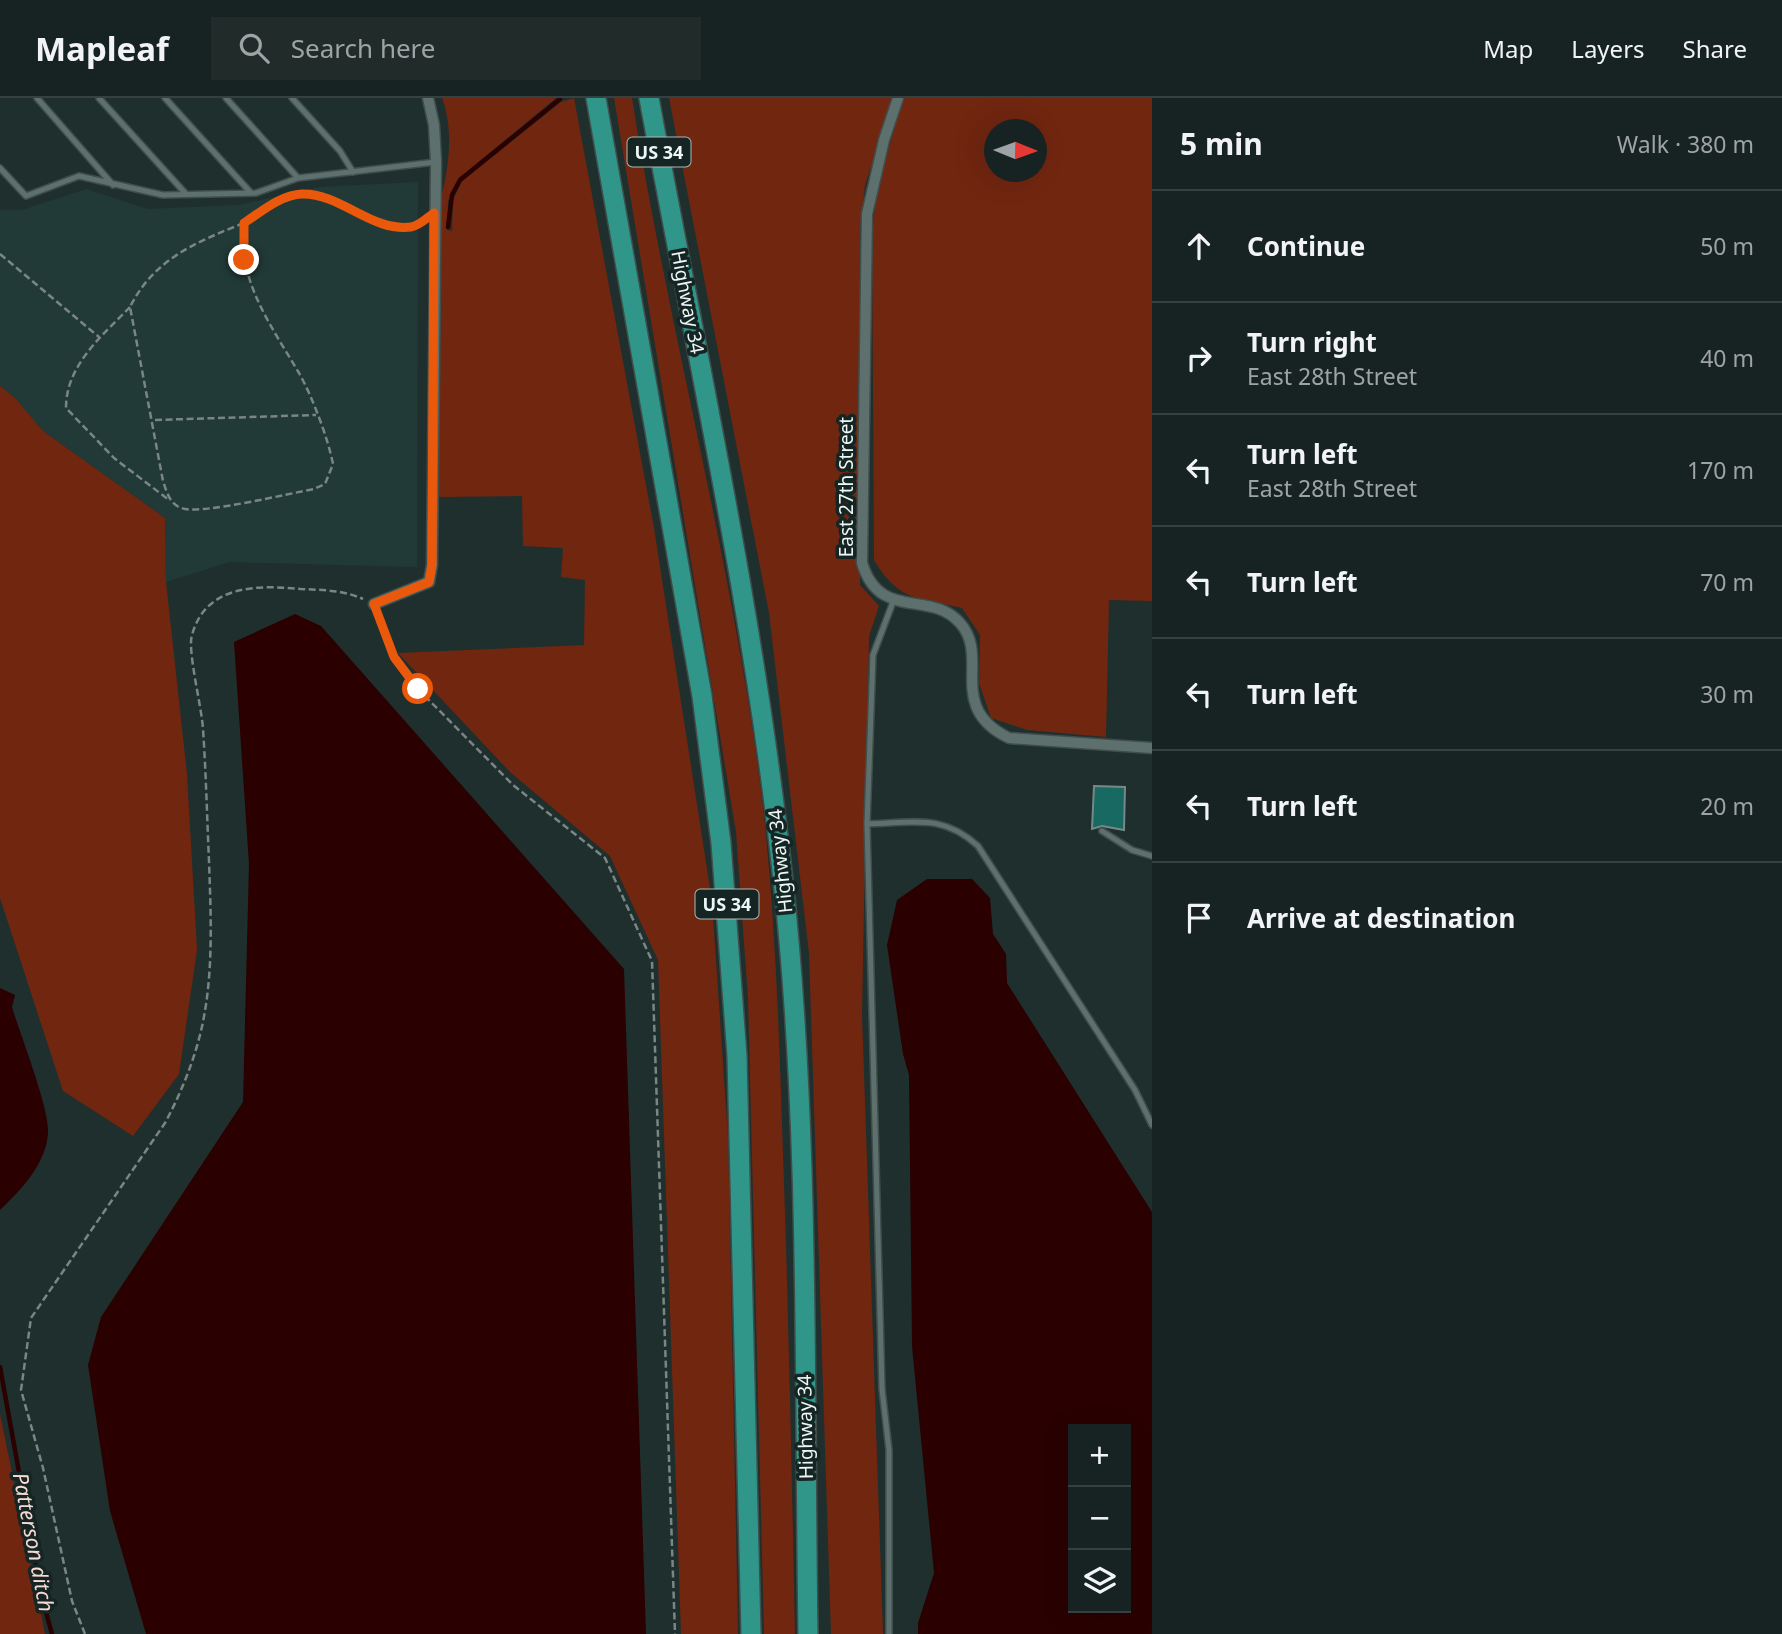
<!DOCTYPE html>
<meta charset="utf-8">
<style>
:root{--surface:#172322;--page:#202b2a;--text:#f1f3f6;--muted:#9ea4a5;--line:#364040}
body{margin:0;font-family:"Noto Sans",sans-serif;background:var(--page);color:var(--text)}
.controls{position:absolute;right:21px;bottom:21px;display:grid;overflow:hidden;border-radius:0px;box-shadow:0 7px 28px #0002}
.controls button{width:63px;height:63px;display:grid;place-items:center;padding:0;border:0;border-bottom:2px solid var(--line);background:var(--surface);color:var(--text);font:35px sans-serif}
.compass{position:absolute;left:984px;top:21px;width:63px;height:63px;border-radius:50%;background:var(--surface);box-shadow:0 7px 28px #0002;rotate:91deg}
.stop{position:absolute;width:21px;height:21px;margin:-16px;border:5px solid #ea580c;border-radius:50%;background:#fff}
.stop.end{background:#ea580c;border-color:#fff;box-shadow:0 2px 7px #0008}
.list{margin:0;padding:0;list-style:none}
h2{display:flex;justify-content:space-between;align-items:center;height:91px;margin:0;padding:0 28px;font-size:30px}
h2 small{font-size:23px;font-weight:400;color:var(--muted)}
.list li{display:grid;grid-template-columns:46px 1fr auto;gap:21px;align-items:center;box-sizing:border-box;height:112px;padding:0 28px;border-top:2px solid var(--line)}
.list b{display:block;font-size:26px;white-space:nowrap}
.list p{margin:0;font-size:23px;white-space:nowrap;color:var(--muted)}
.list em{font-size:23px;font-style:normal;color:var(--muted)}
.icon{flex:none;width:38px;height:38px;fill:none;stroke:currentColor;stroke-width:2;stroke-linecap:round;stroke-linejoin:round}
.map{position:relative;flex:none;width:1152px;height:1536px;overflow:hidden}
header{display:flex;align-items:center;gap:42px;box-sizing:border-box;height:98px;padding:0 35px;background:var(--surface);border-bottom:2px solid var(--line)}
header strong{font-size:33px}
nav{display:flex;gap:38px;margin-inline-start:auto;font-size:24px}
.search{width:490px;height:63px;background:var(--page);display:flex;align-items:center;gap:18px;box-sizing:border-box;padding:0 24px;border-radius:0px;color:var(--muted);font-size:26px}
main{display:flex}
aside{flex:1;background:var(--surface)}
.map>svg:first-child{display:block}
.built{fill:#213a37}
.green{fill:#712610;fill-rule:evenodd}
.water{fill:#2a0000;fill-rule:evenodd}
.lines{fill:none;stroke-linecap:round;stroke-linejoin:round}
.stream{stroke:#2a0000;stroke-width:4.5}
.building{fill:#176961;stroke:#778986;stroke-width:2}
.lane-casing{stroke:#3f4d4b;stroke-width:8}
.street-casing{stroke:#3f4d4b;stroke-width:13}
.highway-casing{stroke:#3f4d4b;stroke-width:22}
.path{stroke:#798684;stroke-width:2.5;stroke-dasharray:7 3.5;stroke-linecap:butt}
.lane{stroke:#5e706d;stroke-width:5}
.street{stroke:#5e706d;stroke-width:10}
.highway{stroke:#30968a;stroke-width:19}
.route{stroke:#ea580c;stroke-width:9}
.labels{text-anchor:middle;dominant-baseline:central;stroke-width:7;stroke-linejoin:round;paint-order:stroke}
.shield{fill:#152523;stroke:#acb8b6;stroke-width:2}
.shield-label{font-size:18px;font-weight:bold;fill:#edf7f5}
.street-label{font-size:19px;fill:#edf7f5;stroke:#152523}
.water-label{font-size:21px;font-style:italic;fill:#f6dbd4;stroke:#152523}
</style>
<header>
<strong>Mapleaf</strong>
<div class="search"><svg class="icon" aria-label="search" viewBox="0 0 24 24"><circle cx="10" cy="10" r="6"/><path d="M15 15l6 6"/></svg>Search here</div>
<nav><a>Map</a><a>Layers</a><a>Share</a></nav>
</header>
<main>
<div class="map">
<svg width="1152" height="1536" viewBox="0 0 1152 1536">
<rect width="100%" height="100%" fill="#1f2f2d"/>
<!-- built -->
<path class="built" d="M 418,84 L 417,469 L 229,464 L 166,484 L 165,420 L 43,333 L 15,300 L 0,288 L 0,112 L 22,112 L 86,91 L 148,111 L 238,107 L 319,89 Z"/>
<!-- green -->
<path class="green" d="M 442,0 L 556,0 L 459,80 L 448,103 L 447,132 L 452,133 L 453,102 L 462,83 L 561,4 L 574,0 L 654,430 L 712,803 L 728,1039 L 738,1536 L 681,1536 L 658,862 L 610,758 L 510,674 L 398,555 L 584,547 L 585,482 L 561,479 L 563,450 L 523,448 L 522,398 L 439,399 L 439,109 C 448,73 455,36 442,0 Z
M 614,0 L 632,0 C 670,243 738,482 765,727 C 777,846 780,965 784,1085 C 789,1235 792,1386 795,1536 L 764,1536 L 748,900 L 736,734 Z
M 669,0 L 894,0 L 865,87 L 860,133 L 860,487 L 879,508 L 869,538 L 862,917 L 883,1536 L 831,1536 L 809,855 L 769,515 Z
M 903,0 L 1152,0 L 1152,503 L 1109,502 L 1106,639 L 1027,632 L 991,620 L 979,585 L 980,537 L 962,510 C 919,500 899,504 874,462 L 872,137 L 877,91 ZM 995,32 L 1036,32 L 1036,74 L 995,74 Z
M 0,288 L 15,300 L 43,333 L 165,420 L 166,484 L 187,676 L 197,852 L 179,976 L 133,1038 L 63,993 L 0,800 Z
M 0,1316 L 45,1536 L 0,1536 Z"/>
<!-- water -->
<path class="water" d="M 295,516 L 321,528 L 624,871 L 646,1536 L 146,1536 L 110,1413 L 88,1267 L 101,1219 L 243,1004 L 249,766 L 234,544 Z
M 927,781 L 972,781 L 990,800 L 993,836 L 1006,856 L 1007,885 L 1152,1114 L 1152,1536 L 918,1536 L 918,1525 L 934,1475 L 912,1248 L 909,977 L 903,956 L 887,847 L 897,802 ZM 1126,1331 L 1126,1510 L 1073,1510 L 1073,1331 Z
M 0,890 L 15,897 L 12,909 C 20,936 50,1012 48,1035 C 46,1066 21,1092 0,1112 Z"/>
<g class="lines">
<!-- stream -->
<path class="stream" d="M 448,129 L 452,97 L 460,82 L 560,1
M 0,1269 L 41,1496 L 52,1536"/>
</g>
<!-- building -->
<path class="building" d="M 1094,688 L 1125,689 L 1124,732 L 1102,728 L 1092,731 Z"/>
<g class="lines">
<!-- lane casing -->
<g class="lane-casing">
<path id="lane" d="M 37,0 L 113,87
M 99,0 L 186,96
M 165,0 L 251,95
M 226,0 L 298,80
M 292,0 L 340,53 L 353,74
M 0,70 L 26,98 L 79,78 L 163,97 L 256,95 L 298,80 L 436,64
M 867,726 C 913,725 942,715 978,748 L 1135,992 L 1152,1027
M 1102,733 L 1132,752 L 1152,758
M 889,1536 L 889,1352 L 882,1291 L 867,726 L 873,557 L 893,504"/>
</g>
<!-- street casing -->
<g class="street-casing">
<path id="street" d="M 898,0 L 884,42 L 867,116 L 862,465 C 880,524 930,491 960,525 C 991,559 945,609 1009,640 L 1152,650
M 374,506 L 429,484 L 432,467 L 436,64 L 434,27 L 428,0"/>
</g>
<!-- highway casing -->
<g class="highway-casing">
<path id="highway" d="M 596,0 L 702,598 L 721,745 L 737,958 L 751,1536
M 649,0 C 697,260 755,519 783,782 C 810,1030 804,1287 808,1536"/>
</g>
<!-- path -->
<path class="path" d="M 244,125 C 196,144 154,161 130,209 L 163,383 C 167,395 170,408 185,411 C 207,415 287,396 314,391 L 325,386 L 333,366 C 328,340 312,298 299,275 C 272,229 236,181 244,125 C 261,114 279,98 301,96 C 341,93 384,149 423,123
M 0,156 L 99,239
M 130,209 C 102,238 66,267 66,310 L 114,360 L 169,402
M 155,322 L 316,317
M 378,517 L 394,559 L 418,591 L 513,687 L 605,760 L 652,863 L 675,1536
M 85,1536 L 72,1503 L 43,1370 L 21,1292 L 31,1220 L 165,1025 C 180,997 192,968 200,937 C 214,881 211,821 209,763 C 207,719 206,675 203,631 C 202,610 187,552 192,537 C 206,486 258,487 301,491 C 323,492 343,492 363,501"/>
<!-- lane -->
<use href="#lane" class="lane"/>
<!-- street -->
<use href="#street" class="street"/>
<!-- highway -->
<use href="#highway" class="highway"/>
</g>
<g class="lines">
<!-- route -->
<path class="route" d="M 244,162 L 244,125 C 261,114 280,97 302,96 C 341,95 371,134 411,129 C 419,128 428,119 434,115 L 432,467 L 429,484 L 374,506 L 394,559 L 418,591"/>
</g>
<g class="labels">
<!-- shield labels -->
<g class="shield">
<rect x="627.5" y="39.5" width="63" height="29" rx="5"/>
<rect x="695.5" y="791.5" width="63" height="29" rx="5"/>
</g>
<g class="shield-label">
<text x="659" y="54">US 34</text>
<text x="727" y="806">US 34</text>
</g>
<!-- street labels -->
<g class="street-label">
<text transform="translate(688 204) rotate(79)">Highway 34</text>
<text transform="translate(846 389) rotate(-90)">East 27th Street</text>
<text transform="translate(780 763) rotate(-96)">Highway 34</text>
<text transform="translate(805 1329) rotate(-91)">Highway 34</text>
</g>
<!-- water labels -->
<g class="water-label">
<text transform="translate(34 1444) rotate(79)">Patterson ditch</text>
</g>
</g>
</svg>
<div class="controls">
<button>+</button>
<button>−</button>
<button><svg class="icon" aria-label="layers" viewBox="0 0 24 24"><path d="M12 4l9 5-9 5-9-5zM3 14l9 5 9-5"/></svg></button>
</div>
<svg class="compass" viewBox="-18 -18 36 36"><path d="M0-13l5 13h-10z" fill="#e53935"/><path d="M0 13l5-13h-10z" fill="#9ea4a5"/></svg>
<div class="stop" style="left:418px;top:591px"></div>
<div class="stop end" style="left:244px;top:162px"></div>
</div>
<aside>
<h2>5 min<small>Walk · 380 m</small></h2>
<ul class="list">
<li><svg class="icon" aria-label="ahead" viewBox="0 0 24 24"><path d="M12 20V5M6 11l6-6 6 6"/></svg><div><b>Continue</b></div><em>50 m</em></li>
<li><svg class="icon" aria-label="right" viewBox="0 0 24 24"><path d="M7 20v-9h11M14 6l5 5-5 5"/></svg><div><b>Turn right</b><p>East 28th Street</p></div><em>40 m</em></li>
<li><svg class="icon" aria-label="left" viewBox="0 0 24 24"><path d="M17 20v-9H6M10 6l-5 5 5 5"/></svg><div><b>Turn left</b><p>East 28th Street</p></div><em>170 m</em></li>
<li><svg class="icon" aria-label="left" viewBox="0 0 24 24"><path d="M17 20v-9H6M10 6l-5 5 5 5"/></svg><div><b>Turn left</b></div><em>70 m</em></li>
<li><svg class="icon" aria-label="left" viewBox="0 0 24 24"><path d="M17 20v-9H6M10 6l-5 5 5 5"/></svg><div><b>Turn left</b></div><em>30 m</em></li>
<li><svg class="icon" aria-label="left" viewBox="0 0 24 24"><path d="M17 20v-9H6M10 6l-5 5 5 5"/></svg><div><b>Turn left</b></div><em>20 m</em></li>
<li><svg class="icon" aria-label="arrive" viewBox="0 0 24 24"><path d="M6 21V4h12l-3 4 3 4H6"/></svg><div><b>Arrive at destination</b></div></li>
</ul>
</aside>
</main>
